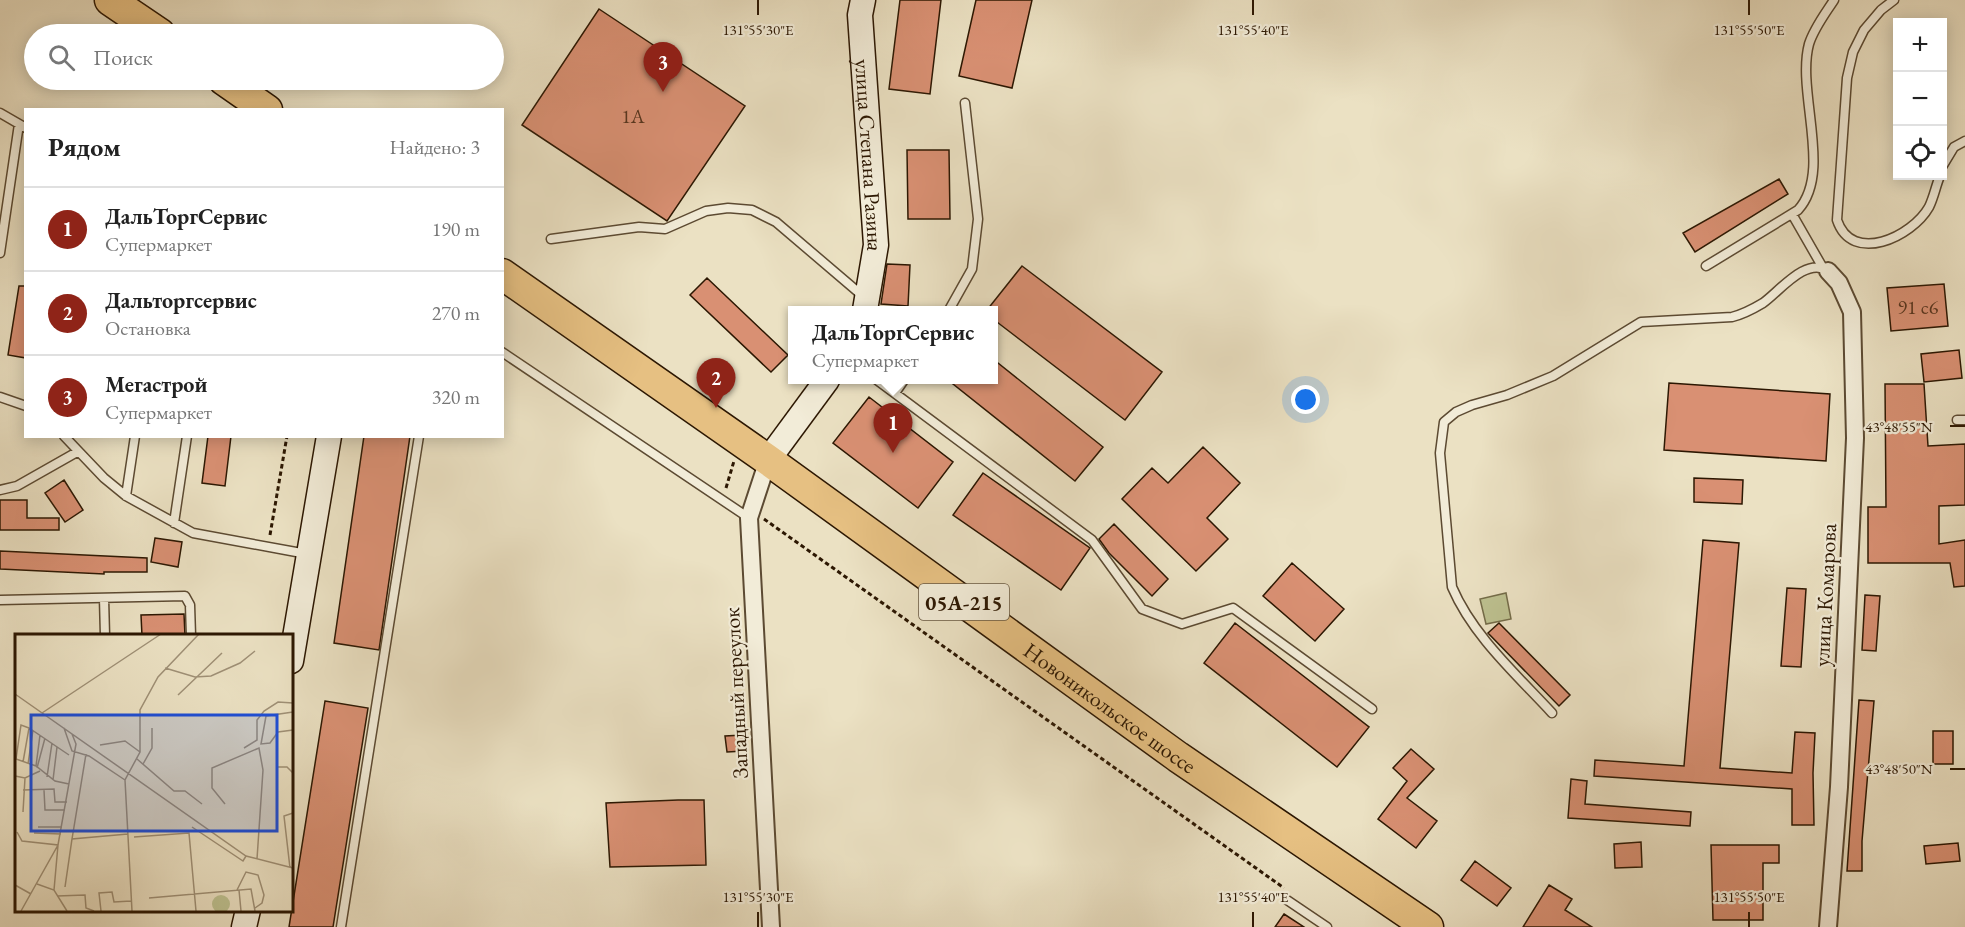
<!DOCTYPE html>
<html lang="ru">
<meta charset="utf-8">
<style>
:root{--surface:#fff;--page:#f6f6f6;--text:#222;--muted:#767676;--line:#e0e0e0;--accent:#8f2418}
body{margin:0;font-family:"EB Garamond",serif;background:var(--page);color:var(--text)}
.controls{position:absolute;right:18px;top:18px;display:grid;overflow:hidden;border-radius:0px;box-shadow:0 3px 15px #0003}
.controls button{width:54px;height:54px;display:grid;place-items:center;padding:0;border:0;border-bottom:2px solid var(--line);background:var(--surface);color:var(--text);font:30px sans-serif}
.you{position:absolute;left:1306px;top:400px;width:21px;height:21px;margin:-15px;border:4px solid #fff;border-radius:50%;background:#1a73e8;box-shadow:0 0 0 9px #1a73e833}
.badge{display:grid;place-items:center;width:39px;height:39px;border-radius:50%;background:var(--accent);color:#fff;font-size:20px;font-weight:700}
.pin{position:absolute;translate:-50% -50px;filter:drop-shadow(0 2px 3px #0008)}
.pin::after{content:'';position:absolute;top:32px;width:21px;height:18px;background:inherit;clip-path:polygon(0 0,100% 0,50% 100%)}
.popup{position:absolute;left:788px;top:306px;width:210px;height:78px;box-sizing:border-box;display:grid;place-content:center;border-radius:0px;background:var(--surface);filter:drop-shadow(0 2px 4px #0005);font-size:20px;white-space:nowrap;color:var(--muted)}
.popup b{font-size:22px;color:var(--text)}
.popup::after{content:'';position:absolute;left:50%;top:100%;margin-left:-12px;border:12px solid transparent;border-top-color:var(--surface)}
.list{margin:0;padding:0;list-style:none}
h2{display:flex;justify-content:space-between;align-items:center;height:78px;margin:0;padding:0 24px;font-size:26px}
h2 small{font-size:20px;font-weight:400;color:var(--muted)}
.list li{display:grid;grid-template-columns:39px 1fr auto;gap:18px;align-items:center;box-sizing:border-box;height:84px;padding:0 24px;border-top:2px solid var(--line)}
.list b{display:block;font-size:22px;white-space:nowrap}
.list p{margin:0;font-size:20px;white-space:nowrap;color:var(--muted)}
.list em{font-size:20px;font-style:normal;color:var(--muted)}
.icon{flex:none;width:33px;height:33px;fill:none;stroke:currentColor;stroke-width:2;stroke-linecap:round;stroke-linejoin:round}
.map{position:relative;flex:none;width:1965px;height:927px;overflow:hidden}
.search{position:absolute;background:var(--surface);box-shadow:0 3px 15px #0003;left:24px;top:24px;width:480px;height:66px;display:flex;align-items:center;gap:15px;box-sizing:border-box;padding:0 21px;border-radius:33px;color:var(--muted);font-size:22px}
.panel{position:absolute;background:var(--surface);box-shadow:0 3px 15px #0003;left:24px;top:108px;width:480px;height:330px;border-radius:0px}
.map>svg:first-child{display:block}
.green{fill:#bdc190;stroke:#746c49;stroke-width:1.5}
.building{fill:#d99073;stroke:#2c1702;stroke-width:1.5}
.lines{fill:none;stroke-linecap:round;stroke-linejoin:round}
.lane-casing{stroke:#5c4a32;stroke-width:11}
.street-casing{stroke:#5c4a32;stroke-width:20}
.secondary-casing{stroke:#2c1702;stroke-width:27}
.highway-casing{stroke:#2c1702;stroke-width:33}
.path{stroke:#2c1702;stroke-width:3;stroke-dasharray:4.5 3;stroke-linecap:butt}
.lane{stroke:#f2ecd8;stroke-width:8}
.street{stroke:#f2ecd8;stroke-width:16}
.secondary{stroke:#f2ecd8;stroke-width:24}
.highway{stroke:#e6c082;stroke-width:30}
.ticks{fill:none;stroke:#2c1702;stroke-width:2}
.labels{text-anchor:middle;dominant-baseline:central;stroke-width:4.5;stroke-linejoin:round;paint-order:stroke}
.number-label{font-size:20px;fill:#57351e}
.shield{fill:#f2ecd8;stroke:#675742;stroke-width:1.5}
.shield-label{font-size:21px;font-weight:bold;fill:#2c1702}
.street-label{font-size:22px;fill:#2c1702;stroke:#f2ecd8}
.inset-road{fill:none;stroke:#9f9076;stroke-width:1.5}
.view{fill:#1d4ed8;fill-opacity:0.15;stroke:#1d4ed8;stroke-width:3}
.inset-edge{fill:none;stroke:#2c1702;stroke-width:3}
.ticks-label{font-size:15px;text-anchor:middle;fill:#2c1702;stroke:#f2ecd8;stroke-width:4.5;stroke-linejoin:round;paint-order:stroke}
</style>
<div class="map">
<svg width="1965" height="927" viewBox="0 0 1965 927">
<rect width="100%" height="100%" fill="#ebe1c3"/>
<filter id="stains"><feTurbulence type="fractalNoise" baseFrequency=".00333" numOctaves="4"/><feColorMatrix values="0 0 0 0 .2 0 0 0 0 .09 0 0 0 0 .02 0 0 0 .5 -.17"/></filter>
<radialGradient id="worn" r=".72"><stop offset=".6" stop-color="#630" stop-opacity="0"/><stop offset="1" stop-color="#630" stop-opacity=".3"/></radialGradient>
<!-- green -->
<path class="green" d="M 1506,593 L 1511,619 L 1486,624 L 1480,599 Z"/>
<!-- building -->
<path class="building" d="M 900,0 L 941,0 L 930,94 L 889,89 Z
M 976,0 L 1032,0 L 1012,88 L 959,76 Z
M 599,9 L 745,106 L 667,221 L 522,125 Z
M 907,150 L 949,150 L 950,219 L 908,219 Z
M 1779,179 L 1788,194 L 1695,252 L 1683,233 Z
M 887,264 L 910,265 L 908,306 L 881,304 Z
M 1022,266 L 1162,372 L 1125,420 L 993,319 L 993,310 L 987,310 Z
M 707,278 L 788,355 L 771,372 L 690,295 Z
M 1944,284 L 1948,326 L 1891,331 L 1887,288 Z
M 19,286 L 26,286 L 26,358 L 8,355 Z
M 1959,350 L 1962,378 L 1924,382 L 1921,354 Z
M 993,359 L 1103,447 L 1075,481 L 948,380 L 993,380 Z
M 1669,383 L 1830,394 L 1826,461 L 1664,450 Z
M 1885,384 L 1924,384 L 1928,446 L 1965,444 L 1965,505 L 1939,506 L 1939,544 L 1965,540 L 1965,586 L 1954,587 L 1950,563 L 1868,563 L 1868,507 L 1886,507 Z
M 869,397 L 953,462 L 918,508 L 833,443 Z
M 208,436 L 231,436 L 225,486 L 202,483 Z
M 364,436 L 410,436 L 379,650 L 334,643 Z
M 1203,447 L 1240,483 L 1207,518 L 1228,539 L 1196,571 L 1122,499 L 1152,468 L 1168,483 Z
M 983,473 L 1090,548 L 1061,590 L 953,515 Z
M 1694,478 L 1743,480 L 1742,504 L 1694,502 Z
M 64,480 L 83,510 L 65,522 L 45,493 Z
M 0,500 L 27,500 L 27,518 L 59,518 L 59,530 L 0,530 Z
M 1114,524 L 1168,579 L 1152,596 L 1109,553 L 1099,539 Z
M 155,538 L 182,542 L 178,567 L 151,562 Z
M 1703,540 L 1739,543 L 1720,768 L 1792,773 L 1795,732 L 1815,733 L 1813,773 L 1814,825 L 1792,825 L 1792,789 L 1594,776 L 1595,760 L 1684,766 Z
M 0,551 L 147,558 L 147,572 L 104,572 L 104,574 L 0,569 Z
M 1292,563 L 1344,609 L 1315,641 L 1263,596 Z
M 1787,588 L 1806,589 L 1801,667 L 1781,666 Z
M 1865,595 L 1880,596 L 1876,651 L 1862,650 Z
M 184,614 L 185,636 L 142,636 L 141,615 Z
M 1235,623 L 1369,727 L 1337,767 L 1204,663 Z
M 1499,623 L 1570,695 L 1559,706 L 1488,633 Z
M 1859,700 L 1874,701 L 1862,841 L 1862,871 L 1847,871 Z
M 325,701 L 368,708 L 333,927 L 289,927 Z
M 1933,731 L 1953,731 L 1953,764 L 1933,764 Z
M 743,735 L 744,751 L 727,752 L 725,736 Z
M 1411,749 L 1434,769 L 1407,798 L 1437,821 L 1416,848 L 1378,819 L 1407,781 L 1393,768 Z
M 1571,779 L 1587,781 L 1585,804 L 1691,812 L 1690,826 L 1568,818 Z
M 678,800 L 704,800 L 706,865 L 610,867 L 606,803 Z
M 1641,842 L 1642,867 L 1615,868 L 1614,844 Z
M 1958,843 L 1960,861 L 1926,864 L 1924,846 Z
M 1711,845 L 1779,845 L 1779,863 L 1763,863 L 1763,920 L 1713,920 Z
M 1475,861 L 1511,888 L 1497,906 L 1461,880 Z
M 1549,885 L 1572,899 L 1565,910 L 1592,927 L 1523,927 Z
M 1284,914 L 1304,927 L 1275,927 Z"/>
<g class="lines">
<!-- lane casing -->
<g class="lane-casing">
<path id="lane" d="M 1894,0 L 1881,10 L 1864,30 L 1853,52 L 1847,78 L 1837,220 C 1852,265 1912,237 1929,207 C 1934,197 1936,185 1940,176
M 0,113 L 26,128
M 1942,167 L 1954,147 L 1965,141
M 1792,214 L 1823,268
M 551,239 L 639,227 L 665,229 L 706,211 L 728,208 L 752,210 L 776,222 L 864,297
M 0,253 L 19,124
M 1706,266 L 1798,210 C 1833,172 1796,92 1809,44 C 1814,28 1825,14 1834,0
M 949,310 L 972,269 L 978,219 L 965,103
M 502,352 L 749,518
M 877,380 L 1092,540 L 1142,609 L 1182,624 L 1233,608 L 1372,709
M 895,393 L 904,380
M 0,397 L 26,406
M 1957,420 L 1965,420
M 64,436 L 104,478 L 126,496 L 193,533 L 307,554
M 0,490 L 17,486 L 77,452
M 126,496 L 135,436
M 174,523 L 187,436
M 104,598 L 105,636
M 0,600 L 185,596 L 190,605 L 191,636
M 1552,713 C 1516,674 1473,636 1452,587 L 1440,453 L 1444,422 L 1456,412 L 1472,405 L 1507,395 L 1553,376 L 1641,322 L 1732,317 C 1744,314 1753,309 1763,303 C 1779,292 1806,256 1828,271
M 1287,900 L 1327,927
M 341,927 L 419,436"/>
</g>
<!-- street casing -->
<g class="street-casing">
<path id="street" d="M 768,460 L 749,518 L 771,927
M 1828,927 L 1839,787 L 1855,438 L 1852,312 L 1839,283 L 1828,271"/>
</g>
<!-- secondary casing -->
<g class="secondary-casing">
<g id="secondary">
<path id="s1" d="M 863,0 L 860,15 L 876,245 L 865,310"/>
<path d="M 768,460 L 827,380"/>
<path d="M 291,661 L 329,436"/>
<path d="M 244,927 L 248,910"/>
</g>
</g>
<!-- highway casing -->
<g class="highway-casing">
<g id="highway">
<path d="M 110,0 L 160,34"/>
<path d="M 224,80 L 267,110"/>
<path id="s2" d="M 502,274 L 768,460 L 1178,757 L 1428,927"/>
</g>
</g>
<!-- path -->
<path class="path" d="M 726,488 L 734,461
M 764,519 L 1284,888
M 270,535 L 287,436"/>
<!-- lane -->
<use href="#lane" class="lane"/>
<!-- street -->
<use href="#street" class="street"/>
<!-- secondary -->
<use href="#secondary" class="secondary"/>
<!-- highway -->
<use href="#highway" class="highway"/>
</g>
<!-- ticks -->
<path class="ticks" d="M 758,0 L 758,15M 1253,0 L 1253,15M 1749,0 L 1749,15M 1950,426 L 1965,426M 1950,769 L 1965,769M 758,912 L 758,927M 1253,912 L 1253,927M 1749,912 L 1749,927"/>
<g class="labels">
<!-- number labels -->
<g class="number-label">
<text x="633" y="116">1А</text>
<text x="1918" y="307">91 с6</text>
</g>
<!-- shield labels -->
<rect class="shield" x="919" y="584" width="90" height="36" rx="4.5"/>
<g class="shield-label">
<text x="964" y="602">05А-215</text>
</g>
<!-- street labels -->
<g class="street-label">
<text stroke="none"><textPath href="#s1" startOffset="156">улица Степана Разина</textPath></text>
<text transform="translate(1825 595) rotate(-87)">улица Комарова</text>
<text transform="translate(736 693) rotate(-93)">Западный переулок</text>
<text stroke="none"><textPath href="#s2" startOffset="747">Новоникольское шоссе</textPath></text>
</g>
</g>
<!-- overview -->
<g transform="translate(15 634)">
<rect width="278" height="278" fill="#ebe1c3"/>
<path d="M197 270a9 9 0 1 1 18 0a9 9 0 1 1-18 0Z" fill="#bdc190"/>
<path class="inset-road" d="M 150,34 L 180,43 L 196,42 L 225,29 L 240,17M 0,60 L 231,222 L 278,234M 163,61 L 207,19M 278,78 L 251,82 L 246,110 L 255,109 L 263,98 L 278,96M 27,79 L 146,0M 14,94 L 6,91 L 1,125 L 21,132 L 40,147 L 54,150M 49,94 L 57,117 L 74,122 L 110,146M 85,111 L 110,107 L 125,118M 229,114 L 242,106 L 242,86 L 249,77 L 263,68 L 278,69M 122,125 L 159,157 L 170,157 L 187,170M 8,128 L 14,94 L 54,121M 13,130 L 18,96M 128,130 L 137,114 L 137,94M 21,132 L 25,101M 261,133 L 272,133 L 278,139M 22,134 L 30,104M 0,142 L 10,144 L 25,137M 32,143 L 37,109M 38,146 L 42,113M 8,156 L 39,155 L 40,168 L 52,168M 29,156 L 30,176 L 50,176M 210,170 L 197,154 L 197,134 L 244,114 L 248,136 L 242,225M 8,178 L 10,144M 23,193 L 47,193M 177,193 L 228,227 L 231,222M 2,198 L 7,207 L 43,211 L 39,256M 19,199 L 46,200M 119,203 L 174,199 L 181,277M 57,205 L 71,120M 275,234 L 269,182 L 278,179M 22,250 L 39,256 L 52,277M 0,251 L 16,260M 50,253 L 57,205 L 113,200M 222,256 L 231,238 L 243,241 L 249,261 L 247,269 L 240,274M 224,256 L 226,277M 42,262 L 70,261 L 71,274 L 79,277M 134,264 L 236,255 L 240,277M 6,277 L 43,211 L 61,110 L 57,100M 86,277 L 84,259 L 97,258 L 99,268 L 116,267M 117,277 L 110,146 L 125,118 L 125,76 L 143,43 L 184,0"/>
<path class="view" d="M 16,81 L 262,81 L 262,197 L 16,197 Z"/>
<rect width="278" height="278" class="inset-edge"/>
</g>
<g class="ticks-label">
<text x="758" y="35">131°55'30"E</text>
<text x="1253" y="35">131°55'40"E</text>
<text x="1749" y="35">131°55'50"E</text>
<text x="1899" y="432">43°48'55"N</text>
<text x="1899" y="774">43°48'50"N</text>
<text x="758" y="902">131°55'30"E</text>
<text x="1253" y="902">131°55'40"E</text>
<text x="1749" y="902">131°55'50"E</text>
</g>
<rect width="100%" height="100%" filter="url(#stains)"/>
<rect width="100%" height="100%" fill="url(#worn)"/>
</svg>
<div class="controls">
<button>+</button>
<button>−</button>
<button><svg class="icon" aria-label="locate" viewBox="0 0 24 24"><circle cx="12" cy="12" r="6"/><path d="M12 2v4M12 18v4M2 12h4M18 12h4"/></svg></button>
</div>
<div class="you"></div>
<div class="pin badge" style="left:893px;top:453px">1</div>
<div class="popup"><b>ДальТоргСервис</b>Супермаркет</div>
<div class="pin badge" style="left:716px;top:408px">2</div>
<div class="pin badge" style="left:663px;top:92px">3</div>
<div class="search"><svg class="icon" aria-label="search" viewBox="0 0 24 24"><circle cx="10" cy="10" r="6"/><path d="M15 15l6 6"/></svg>Поиск</div>
<section class="panel">
<h2>Рядом<small>Найдено: 3</small></h2>
<ul class="list">
<li><span class="badge">1</span><div><b>ДальТоргСервис</b><p>Супермаркет</p></div><em>190 m</em></li>
<li><span class="badge">2</span><div><b>Дальторгсервис</b><p>Остановка</p></div><em>270 m</em></li>
<li><span class="badge">3</span><div><b>Мегастрой</b><p>Супермаркет</p></div><em>320 m</em></li>
</ul>
</section>
</div>
